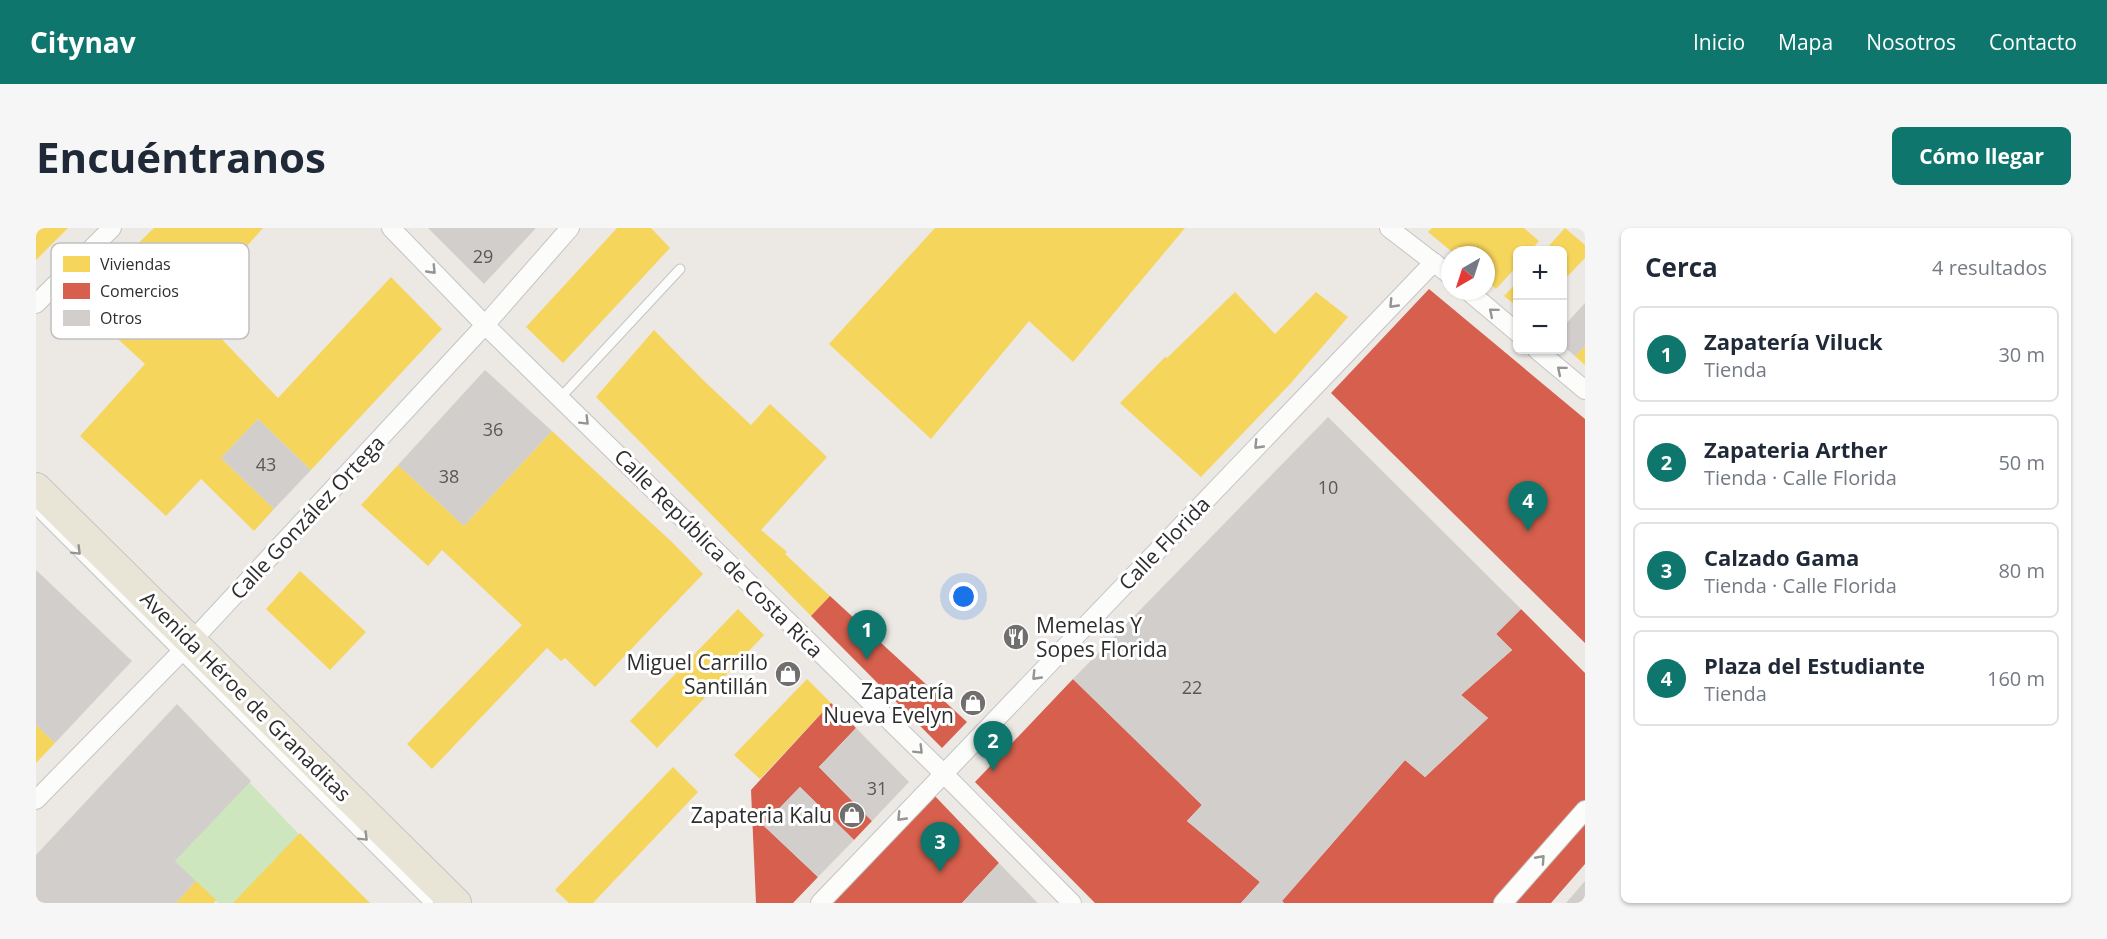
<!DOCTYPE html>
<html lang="es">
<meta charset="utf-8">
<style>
:root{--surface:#fff;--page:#f6f6f7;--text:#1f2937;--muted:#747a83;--line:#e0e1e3;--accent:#0f766e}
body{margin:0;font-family:"Open Sans",sans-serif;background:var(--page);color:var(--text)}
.controls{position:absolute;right:18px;top:18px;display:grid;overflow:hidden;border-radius:9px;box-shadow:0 2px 4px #0004}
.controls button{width:54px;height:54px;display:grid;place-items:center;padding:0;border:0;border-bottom:2px solid var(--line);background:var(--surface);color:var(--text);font:30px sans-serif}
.compass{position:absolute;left:1405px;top:18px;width:54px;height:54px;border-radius:50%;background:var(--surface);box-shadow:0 2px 4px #0004;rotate:219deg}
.you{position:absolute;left:928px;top:369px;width:21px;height:21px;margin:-15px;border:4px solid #fff;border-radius:50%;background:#1a73e8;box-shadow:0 0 0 9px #1a73e833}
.badge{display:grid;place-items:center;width:39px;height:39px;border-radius:50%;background:var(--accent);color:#fff;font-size:20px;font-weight:700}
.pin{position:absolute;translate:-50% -50px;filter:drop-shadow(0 2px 3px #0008)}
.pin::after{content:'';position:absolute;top:32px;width:21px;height:18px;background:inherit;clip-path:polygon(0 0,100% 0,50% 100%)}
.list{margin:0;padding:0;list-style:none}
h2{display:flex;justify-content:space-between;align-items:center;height:78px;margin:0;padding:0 24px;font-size:26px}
h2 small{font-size:20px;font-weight:400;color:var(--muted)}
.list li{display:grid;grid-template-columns:39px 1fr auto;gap:18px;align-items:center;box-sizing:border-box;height:96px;margin:0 12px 12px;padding:0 12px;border:2px solid var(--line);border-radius:9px}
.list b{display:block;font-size:22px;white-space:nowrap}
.list p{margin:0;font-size:20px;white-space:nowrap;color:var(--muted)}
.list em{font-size:20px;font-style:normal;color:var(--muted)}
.map{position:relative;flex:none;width:1549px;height:675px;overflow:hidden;border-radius:9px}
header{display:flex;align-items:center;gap:36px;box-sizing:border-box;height:84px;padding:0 30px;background:var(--accent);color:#fff}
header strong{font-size:28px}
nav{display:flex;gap:33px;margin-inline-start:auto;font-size:21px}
.intro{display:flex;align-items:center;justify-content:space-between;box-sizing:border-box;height:144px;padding:0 36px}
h1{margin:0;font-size:42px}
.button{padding:15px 27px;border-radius:9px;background:var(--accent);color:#fff;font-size:21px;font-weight:700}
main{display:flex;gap:36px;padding:0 36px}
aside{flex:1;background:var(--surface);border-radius:9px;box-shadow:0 2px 4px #0004}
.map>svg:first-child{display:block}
.green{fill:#cee6be}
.homes{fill:#f6d55c}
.shops{fill:#d6604d}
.building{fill:#d1cecb}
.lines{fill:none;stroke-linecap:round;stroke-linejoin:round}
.service-casing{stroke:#c5c4c5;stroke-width:11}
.minor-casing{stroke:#c5c4c5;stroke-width:20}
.primary-casing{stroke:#c6c5c4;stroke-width:32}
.service{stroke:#fcfcfb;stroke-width:9}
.minor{stroke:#fcfcfb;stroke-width:18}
.primary{stroke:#e8e4d6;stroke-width:30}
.oneway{stroke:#959594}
.labels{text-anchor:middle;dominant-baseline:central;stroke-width:6;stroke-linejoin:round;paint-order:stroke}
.number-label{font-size:18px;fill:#585857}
.street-label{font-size:21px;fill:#2e2e2e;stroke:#fff}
.poi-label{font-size:21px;fill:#2e2e2e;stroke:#fff;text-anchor:end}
.key{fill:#fff;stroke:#c0c0c0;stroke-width:1.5}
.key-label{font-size:16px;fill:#2e2e2e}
</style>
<header>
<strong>Citynav</strong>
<nav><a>Inicio</a><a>Mapa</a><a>Nosotros</a><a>Contacto</a></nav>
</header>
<div class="intro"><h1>Encuéntranos</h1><a class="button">Cómo llegar</a></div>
<main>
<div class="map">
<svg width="1549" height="675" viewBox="0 0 1549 675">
<rect width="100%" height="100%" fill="#ece8e4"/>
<!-- green -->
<path class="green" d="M 213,554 L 301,646 L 276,675 L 182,675 L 139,633 Z"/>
<!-- homes -->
<path class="homes" d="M 0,0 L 32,0 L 0,32 Z
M 118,0 L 227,0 L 156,80 L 242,170 L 355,49 L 406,101 L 275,242 L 222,191 L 185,230 L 238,281 L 218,303 L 165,251 L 130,288 L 44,208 L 109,136 L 42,74 Z
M 581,0 L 615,0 L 634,20 L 527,135 L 490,99 Z
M 899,0 L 1149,0 L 1037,134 L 993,93 L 895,211 L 793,116 Z
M 1396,0 L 1488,0 L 1503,13 L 1495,22 L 1482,22 L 1482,37 L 1460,61 L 1450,52 L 1450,27 L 1420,27 L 1392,4 Z
M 1529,0 L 1549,17 L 1549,30 L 1526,54 L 1526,22 L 1509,22 Z
M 1482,53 L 1482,79 L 1468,68 Z
M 1199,64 L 1239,106 L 1280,64 L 1312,89 L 1254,156 L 1165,249 L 1084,175 L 1129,129 L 1131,130 Z
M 618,102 L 667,152 L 715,197 L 734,176 L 791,229 L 725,302 L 751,324 L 749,326 L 794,368 L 775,388 L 560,169 Z
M 1549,118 L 1549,137 L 1539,128 Z
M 516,203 L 638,316 L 667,346 L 559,459 L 529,430 L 525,433 L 511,420 L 396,541 L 371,516 L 486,397 L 406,322 L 392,338 L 325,277 L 362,237 L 428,298 Z
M 264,343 L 330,404 L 294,442 L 230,381 Z
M 702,381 L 728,407 L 621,520 L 594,493 Z
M 771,451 L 795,475 L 724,551 L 698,527 Z
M 0,497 L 19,515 L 0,535 Z
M 637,539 L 662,564 L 557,675 L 533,675 L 519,662 Z
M 264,605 L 334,675 L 197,675 Z
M 160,653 L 180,672 L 178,675 L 140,675 Z"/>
<!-- shops -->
<path class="shops" d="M 1393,61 L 1549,191 L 1549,415 L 1295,165 Z
M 794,368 L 931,494 L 906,520 L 775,388 Z
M 1485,381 L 1549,445 L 1549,573 L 1458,675 L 1248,675 L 1246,673 L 1369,532 L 1389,549 L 1452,490 L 1425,467 L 1476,422 L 1460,406 Z
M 1037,451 L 1166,577 L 1151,593 L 1224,654 L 1205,675 L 1059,675 L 939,554 Z
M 795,475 L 820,500 L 783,539 L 836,593 L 818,612 L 764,559 L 727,597 L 782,649 L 757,675 L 720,675 L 715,562 Z
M 897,566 L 963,635 L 926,675 L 792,675 Z
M 1549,592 L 1549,636 L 1515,675 L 1476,675 Z"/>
<!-- building -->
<path class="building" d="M 392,0 L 500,0 L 448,56 Z
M 1549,75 L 1549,118 L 1539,128 L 1527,118 L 1527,99 Z
M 449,142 L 516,203 L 428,298 L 362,237 Z
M 1292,189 L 1485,381 L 1460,406 L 1476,422 L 1425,467 L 1452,490 L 1389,549 L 1369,532 L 1246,673 L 1248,675 L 1205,675 L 1224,654 L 1151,593 L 1166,577 L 1037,451 Z
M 222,191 L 275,242 L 238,281 L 185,230 Z
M 0,342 L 96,433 L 19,515 L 0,497 Z
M 141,476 L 215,553 L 139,633 L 160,653 L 140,675 L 3,675 L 0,672 L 0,627 Z
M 820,500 L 873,554 L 836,593 L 783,539 Z
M 764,559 L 818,612 L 782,649 L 727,597 Z
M 963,635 L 993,666 L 1002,675 L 926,675 Z
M 1549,653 L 1549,675 L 1530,675 Z"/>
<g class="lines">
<!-- service casing -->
<g class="service-casing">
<path id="service" d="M 525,169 L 644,41
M 0,282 L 393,675"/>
</g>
<!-- minor casing -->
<g class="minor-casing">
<path id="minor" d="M 355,0 L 449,97 L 907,545 L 1036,675
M 1353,0 L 1414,47
M 1432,63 L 1482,105
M 0,76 L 76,0
M 1501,122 L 1549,162
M 0,572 L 155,414 L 449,97 L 534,0
M 784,675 L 1398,34
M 1467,675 L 1549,582"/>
</g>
<!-- primary casing -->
<g class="primary-casing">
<path id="primary" d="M 0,260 L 420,675"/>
</g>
<!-- service -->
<use href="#service" class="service"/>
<!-- minor -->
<use href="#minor" class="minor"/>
<!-- primary -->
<use href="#primary" class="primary"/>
</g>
<!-- one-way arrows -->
<defs><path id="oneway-chevron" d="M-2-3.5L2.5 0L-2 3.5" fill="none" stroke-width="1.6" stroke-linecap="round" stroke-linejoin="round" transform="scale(1.5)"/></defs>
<g class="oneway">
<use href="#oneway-chevron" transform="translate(396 42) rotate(46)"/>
<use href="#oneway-chevron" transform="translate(1357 76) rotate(134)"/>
<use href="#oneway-chevron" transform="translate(1457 84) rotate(-140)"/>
<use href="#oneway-chevron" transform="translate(1525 142) rotate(-140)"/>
<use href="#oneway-chevron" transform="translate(549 193) rotate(45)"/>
<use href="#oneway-chevron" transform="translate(1222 217) rotate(134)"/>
<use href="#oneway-chevron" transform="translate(41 323) rotate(45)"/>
<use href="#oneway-chevron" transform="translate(1000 448) rotate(134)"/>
<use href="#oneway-chevron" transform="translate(883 522) rotate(45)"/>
<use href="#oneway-chevron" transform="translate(865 589) rotate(134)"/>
<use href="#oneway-chevron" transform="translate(328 609) rotate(45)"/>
<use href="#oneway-chevron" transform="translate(1505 631) rotate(-48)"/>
</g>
<!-- icons -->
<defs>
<g id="restaurant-disc" transform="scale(1.35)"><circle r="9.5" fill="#706f6e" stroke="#fff"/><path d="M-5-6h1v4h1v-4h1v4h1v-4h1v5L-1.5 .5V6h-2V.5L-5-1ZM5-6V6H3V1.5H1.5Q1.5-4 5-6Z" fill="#fff"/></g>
<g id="shop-disc" transform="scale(1.35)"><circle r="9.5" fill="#706f6e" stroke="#fff"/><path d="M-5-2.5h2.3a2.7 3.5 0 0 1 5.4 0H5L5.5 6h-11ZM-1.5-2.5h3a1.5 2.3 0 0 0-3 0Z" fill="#fff"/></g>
</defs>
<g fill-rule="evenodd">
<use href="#restaurant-disc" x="980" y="409"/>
<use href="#shop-disc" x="752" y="446"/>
<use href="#shop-disc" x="937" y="475"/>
<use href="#shop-disc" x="816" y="587"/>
</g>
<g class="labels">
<!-- number labels -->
<g class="number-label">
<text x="447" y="28">29</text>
<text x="457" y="201">36</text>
<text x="230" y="236">43</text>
<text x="413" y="248">38</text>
<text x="1292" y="259">10</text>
<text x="1156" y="459">22</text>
<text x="841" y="560">31</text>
</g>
<!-- street labels -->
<g class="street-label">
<text transform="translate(271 289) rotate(-47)">Calle González Ortega</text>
<text transform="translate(1128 315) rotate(-46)">Calle Florida</text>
<text transform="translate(683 325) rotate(45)">Calle República de Costa Rica</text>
<text transform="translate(210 468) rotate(45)">Avenida Héroe de Granaditas</text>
</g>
<!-- poi labels -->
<g class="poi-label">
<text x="1000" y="397" text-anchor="start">Memelas Y<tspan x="1000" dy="24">Sopes Florida</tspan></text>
<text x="732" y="434">Miguel Carrillo<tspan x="732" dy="24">Santillán</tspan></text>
<text x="918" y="463">Zapatería<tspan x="918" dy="24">Nueva Evelyn</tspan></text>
<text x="796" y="587">Zapateria Kalu</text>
</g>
</g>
<!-- legend -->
<rect x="15" y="15" width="198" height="96" rx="9" class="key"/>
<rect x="27" y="28" width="27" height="16" fill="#f6d55c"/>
<rect x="27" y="55" width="27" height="16" fill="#d6604d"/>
<rect x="27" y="82" width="27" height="16" fill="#d1cecb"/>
<g class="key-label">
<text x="64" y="42">Viviendas</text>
<text x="64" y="69">Comercios</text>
<text x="64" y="96">Otros</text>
</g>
</svg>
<div class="controls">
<button>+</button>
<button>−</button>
</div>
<svg class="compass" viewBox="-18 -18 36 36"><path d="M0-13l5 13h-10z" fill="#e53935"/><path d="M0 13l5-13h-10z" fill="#747a83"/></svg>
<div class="you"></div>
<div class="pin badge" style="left:831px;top:432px">1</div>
<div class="pin badge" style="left:957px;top:543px">2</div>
<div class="pin badge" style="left:904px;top:644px">3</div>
<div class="pin badge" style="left:1492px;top:303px">4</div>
</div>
<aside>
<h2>Cerca<small>4 resultados</small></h2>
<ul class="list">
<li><span class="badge">1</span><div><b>Zapatería Viluck</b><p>Tienda</p></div><em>30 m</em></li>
<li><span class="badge">2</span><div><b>Zapateria Arther</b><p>Tienda · Calle Florida</p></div><em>50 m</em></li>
<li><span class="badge">3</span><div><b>Calzado Gama</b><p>Tienda · Calle Florida</p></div><em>80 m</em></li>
<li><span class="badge">4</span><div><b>Plaza del Estudiante</b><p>Tienda</p></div><em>160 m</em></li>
</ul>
</aside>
</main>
